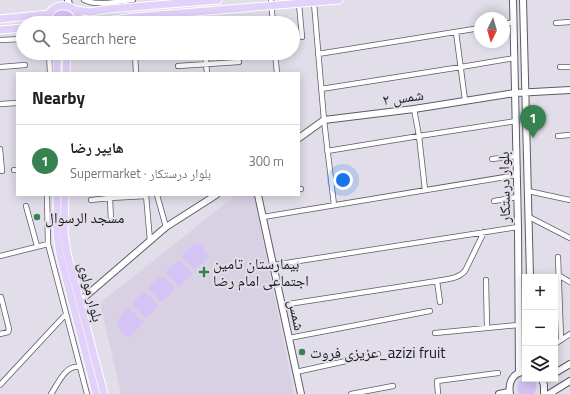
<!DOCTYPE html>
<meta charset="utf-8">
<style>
:root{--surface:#fff;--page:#f2f2f2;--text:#202124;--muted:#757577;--line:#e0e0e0;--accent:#368251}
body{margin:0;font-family:"Titillium Web","Noto Naskh Arabic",sans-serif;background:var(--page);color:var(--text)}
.controls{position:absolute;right:12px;bottom:12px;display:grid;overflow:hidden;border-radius:0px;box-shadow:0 2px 10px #0003}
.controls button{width:36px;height:36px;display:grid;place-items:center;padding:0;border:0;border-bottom:1px solid var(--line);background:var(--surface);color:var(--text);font:20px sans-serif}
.compass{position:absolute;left:474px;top:12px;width:36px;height:36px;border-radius:50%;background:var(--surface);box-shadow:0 2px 10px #0003;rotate:185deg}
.you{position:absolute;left:343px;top:180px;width:14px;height:14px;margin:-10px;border:3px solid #fff;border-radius:50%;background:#1a73e8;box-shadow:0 0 0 6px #1a73e833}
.badge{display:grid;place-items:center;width:26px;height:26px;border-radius:50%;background:var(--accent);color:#fff;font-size:13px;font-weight:700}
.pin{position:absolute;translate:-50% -33px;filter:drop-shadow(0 1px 2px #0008)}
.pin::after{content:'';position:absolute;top:21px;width:14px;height:12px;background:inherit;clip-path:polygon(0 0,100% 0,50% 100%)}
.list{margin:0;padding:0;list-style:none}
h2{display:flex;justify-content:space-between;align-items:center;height:52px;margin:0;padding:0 16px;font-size:17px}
h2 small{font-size:13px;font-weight:400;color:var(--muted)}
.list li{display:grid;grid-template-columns:26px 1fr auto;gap:12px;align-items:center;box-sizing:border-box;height:72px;padding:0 16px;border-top:1px solid var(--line)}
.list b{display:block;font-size:15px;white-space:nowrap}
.list p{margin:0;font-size:13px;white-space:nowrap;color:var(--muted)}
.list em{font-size:13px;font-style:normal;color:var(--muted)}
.icon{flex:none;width:22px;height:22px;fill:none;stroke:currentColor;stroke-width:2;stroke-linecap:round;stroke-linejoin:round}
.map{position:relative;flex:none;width:570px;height:394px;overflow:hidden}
.search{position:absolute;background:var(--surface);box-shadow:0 2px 10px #0003;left:16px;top:16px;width:284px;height:44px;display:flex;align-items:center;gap:10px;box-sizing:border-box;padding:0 14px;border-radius:22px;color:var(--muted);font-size:15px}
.panel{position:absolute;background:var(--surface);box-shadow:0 2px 10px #0003;left:16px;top:72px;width:284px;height:124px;border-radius:0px}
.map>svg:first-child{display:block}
.built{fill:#d8d1e4}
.green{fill:#d6c3f5}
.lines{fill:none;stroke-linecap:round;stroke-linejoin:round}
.street-casing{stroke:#5f5b66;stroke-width:6}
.secondary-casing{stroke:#5f5b66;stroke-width:8}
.primary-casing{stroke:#fff;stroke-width:9}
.street{stroke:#fff;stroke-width:4.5}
.secondary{stroke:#fff;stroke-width:6}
.primary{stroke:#e2d2fa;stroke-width:7}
.poi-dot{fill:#368251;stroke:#e1dde9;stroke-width:1.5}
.labels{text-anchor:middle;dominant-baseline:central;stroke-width:4;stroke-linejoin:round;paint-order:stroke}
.street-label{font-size:15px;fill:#1c1b1f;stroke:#e1dde9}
.poi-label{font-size:15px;fill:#1c1b1f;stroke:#e1dde9;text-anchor:start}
</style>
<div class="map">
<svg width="570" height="394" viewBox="0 0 570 394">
<rect width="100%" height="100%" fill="#e1dde9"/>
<!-- built -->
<path class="built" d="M 236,195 L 254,195 L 294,394 L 121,394 L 100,303 Z"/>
<!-- green -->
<path class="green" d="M 61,9 C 69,10 75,13 74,23 L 52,23 C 51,15 54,12 61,9 Z
M 201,243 L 205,248 L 203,250 L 209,256 L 195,270 L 183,259 L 183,254 L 194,244 Z
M 177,261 L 180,261 L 193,273 L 179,287 L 166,274 L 167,270 Z
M 159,277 L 163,277 L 175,288 L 162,302 L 149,290 L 149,286 Z
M 143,292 L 147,293 L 159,305 L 146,318 L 133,306 L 134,301 Z
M 127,308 L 129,308 L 144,322 L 129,338 C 114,326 114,322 127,308 Z
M 525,378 C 527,379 529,379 531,379 C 538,382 537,389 534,394 L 519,394 C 515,387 518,381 525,378 Z"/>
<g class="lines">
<!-- street casing -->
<g class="street-casing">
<path id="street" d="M 84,0 C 100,7 116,1 133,0
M 271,0 L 273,23
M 314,3 L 324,120 L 334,205
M 299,4 L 302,37
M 166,14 L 166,23
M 134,17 L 134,23
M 202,23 L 202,11
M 232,23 L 242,22
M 556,23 L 570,22
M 504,24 L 514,22
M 456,32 L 465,100
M 0,40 L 23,39
M 49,53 L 50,73
M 135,53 L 136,73
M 168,53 L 168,54
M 205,53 L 207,73
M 275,53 L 277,73
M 318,54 L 480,28
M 178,66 L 239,62
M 0,67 L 25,65
M 560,67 L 570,67
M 321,89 L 461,67 L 515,58
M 0,104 L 17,103
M 414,109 L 419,136 L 425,190
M 558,136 L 570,135
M 0,149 L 2,171
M 327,151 L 419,136 L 516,121
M 492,159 L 516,156
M 14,170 L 17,170
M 299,189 L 301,189
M 528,191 L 570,200
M 47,195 L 48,244 L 87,394
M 146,195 L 150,241
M 157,195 L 166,227
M 110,198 L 111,222
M 91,200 L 110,198 L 146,196
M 494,201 L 517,197
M 26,206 L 37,246
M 263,217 L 517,175
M 529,217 L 570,238
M 0,256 L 48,244
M 558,257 L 561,339
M 273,265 L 518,227
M 558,275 L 570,282
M 486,280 L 487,328
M 437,281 L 440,302
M 282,305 L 437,281 C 447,279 458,279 465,271 L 484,232
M 435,333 L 518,325
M 0,334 L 8,332 L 9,329 L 1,297
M 289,338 L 430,311
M 555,344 L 570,334
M 296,372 L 378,354
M 0,385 L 66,314
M 51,394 C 58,384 65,365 79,367
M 351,394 L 393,386
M 438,394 L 437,381 L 498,373"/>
</g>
<!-- secondary casing -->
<g class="secondary-casing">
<path id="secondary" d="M 68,0 L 69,5
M 513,0 L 518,227 L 519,373
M 523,0 L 530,277
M 299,138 L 324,120 L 414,109 L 515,93 L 570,90
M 258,195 L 301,394
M 80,301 L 166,227 L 216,195
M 555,373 L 570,364
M 542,379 L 544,385 L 544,394
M 499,394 L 509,392
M 510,394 C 508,382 513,373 525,371
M 549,394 L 570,381"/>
</g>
<!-- primary casing -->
<g class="primary-casing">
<path id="primary" d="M 76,10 L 90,12 L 108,9 L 218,0
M 0,19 L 48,14
M 47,23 C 46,0 81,0 79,23
M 94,23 L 134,17 L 339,0
M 0,30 L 23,28
M 57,53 L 57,73
M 66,73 L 67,53
M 57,195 L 57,235 L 60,255 L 96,394
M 65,195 L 64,233 L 67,253 L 104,394"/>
</g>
<!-- street -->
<use href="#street" class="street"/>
<!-- secondary -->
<use href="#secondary" class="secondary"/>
<!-- primary -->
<use href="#primary" class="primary"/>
</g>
<!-- markers -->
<g class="poi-dot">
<circle cx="37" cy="217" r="4"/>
<path d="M202 266h4v4h4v4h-4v4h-4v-4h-4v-4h4z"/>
<circle cx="302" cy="352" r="4"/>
</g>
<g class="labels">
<!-- street labels -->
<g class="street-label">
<text transform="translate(403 97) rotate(-8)">شمس ۲</text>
<text transform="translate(504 187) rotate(-91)">بلوار درستکار</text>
<text transform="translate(91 292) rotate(76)">بلوار مولوی</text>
<text transform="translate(297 315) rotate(78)">شمس</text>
</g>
<!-- poi labels -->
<g class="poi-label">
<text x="45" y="217">مسجد الرسوال</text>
<text x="213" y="263">بیمارستان تامین<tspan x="213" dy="17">اجتماعی امام رضا</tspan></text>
<text x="310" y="352">عزیزی فروت_azizi fruit</text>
</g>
</g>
</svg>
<div class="controls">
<button>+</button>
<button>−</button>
<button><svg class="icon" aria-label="layers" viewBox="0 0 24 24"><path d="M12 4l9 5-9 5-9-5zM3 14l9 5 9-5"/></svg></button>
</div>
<svg class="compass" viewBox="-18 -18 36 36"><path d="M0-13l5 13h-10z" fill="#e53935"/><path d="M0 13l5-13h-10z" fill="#757577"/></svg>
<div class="you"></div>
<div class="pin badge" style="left:533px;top:138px">1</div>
<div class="search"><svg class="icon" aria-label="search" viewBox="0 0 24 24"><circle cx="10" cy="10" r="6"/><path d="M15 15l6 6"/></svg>Search here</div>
<section class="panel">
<h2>Nearby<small></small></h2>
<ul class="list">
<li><span class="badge">1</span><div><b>هایپر رضا</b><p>Supermarket · بلوار درستکار</p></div><em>300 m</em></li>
</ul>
</section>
</div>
